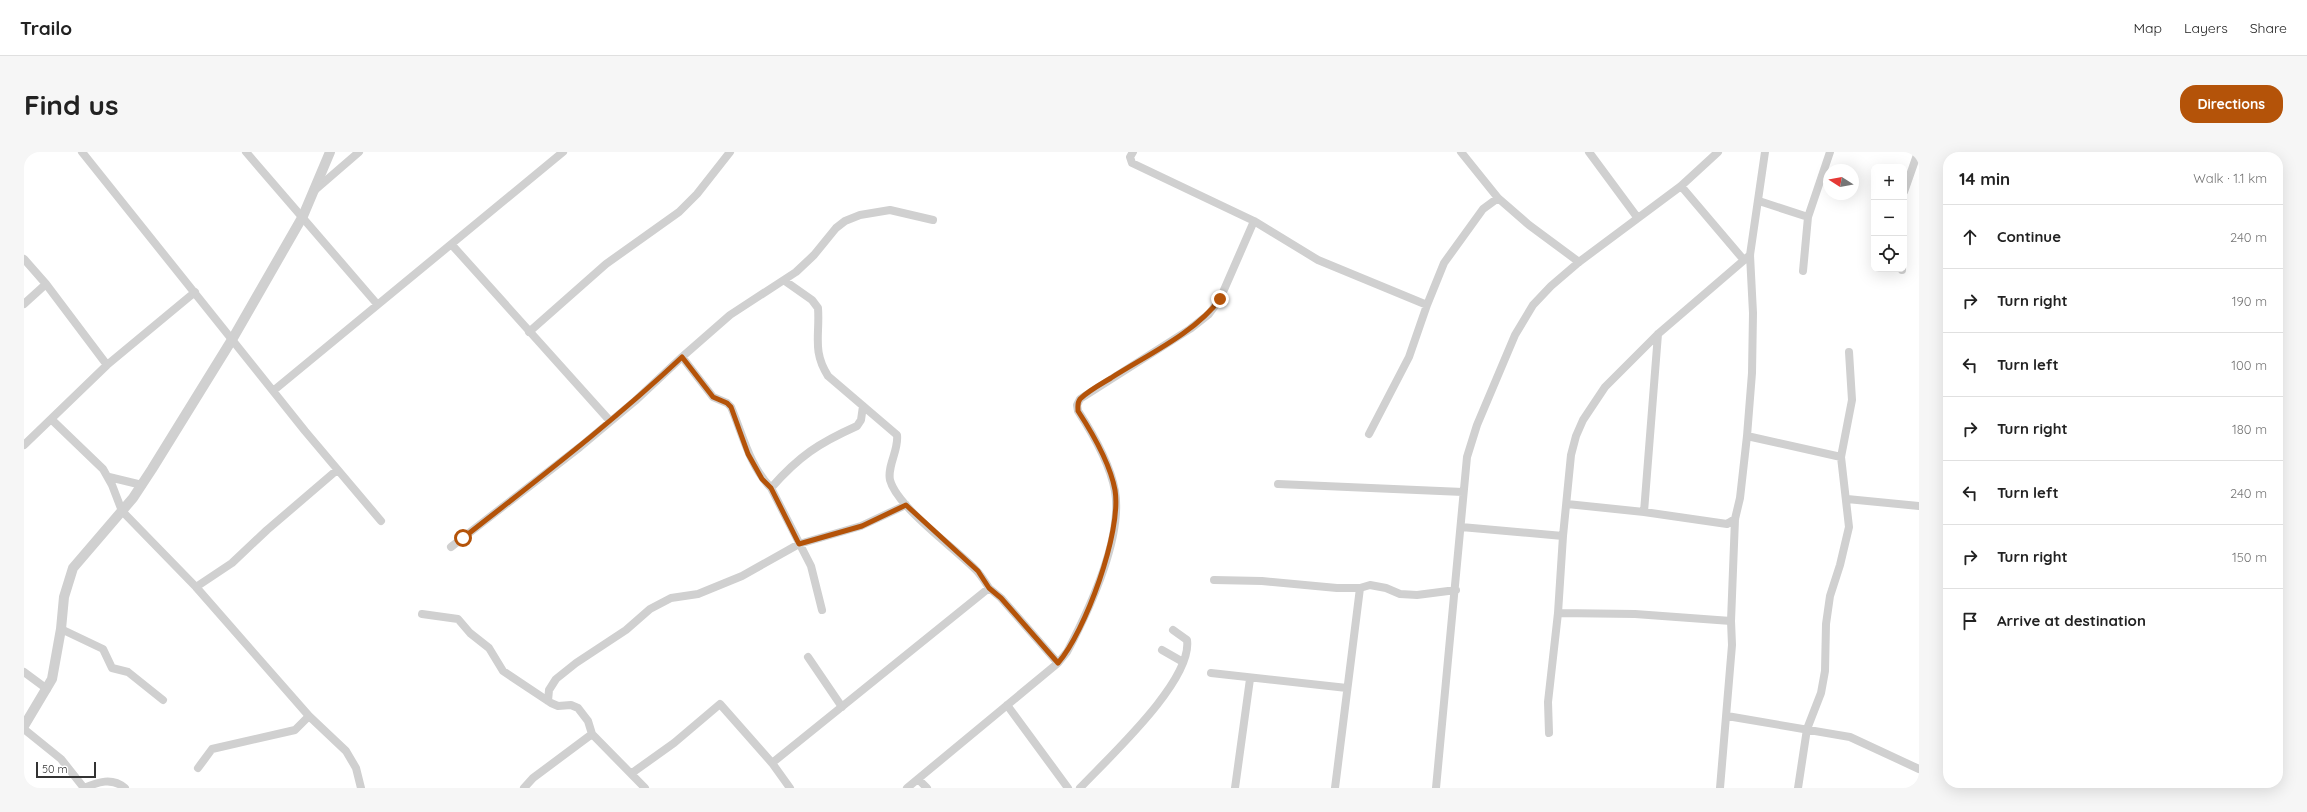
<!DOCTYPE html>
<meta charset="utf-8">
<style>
:root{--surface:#fff;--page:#f6f6f6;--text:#222;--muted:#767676;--line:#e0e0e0;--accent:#b45309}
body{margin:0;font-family:Quicksand,sans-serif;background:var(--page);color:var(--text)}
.controls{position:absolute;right:12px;top:12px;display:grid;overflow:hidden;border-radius:8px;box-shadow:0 4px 16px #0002}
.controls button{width:36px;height:36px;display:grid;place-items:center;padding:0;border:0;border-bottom:1px solid var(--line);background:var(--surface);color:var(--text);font:20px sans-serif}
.compass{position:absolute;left:1799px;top:12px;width:36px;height:36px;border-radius:50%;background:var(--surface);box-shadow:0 4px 16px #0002;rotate:281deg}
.scale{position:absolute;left:12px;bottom:10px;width:60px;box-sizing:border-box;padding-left:4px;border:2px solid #333;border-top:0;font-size:11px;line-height:14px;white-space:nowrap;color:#333;-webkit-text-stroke:3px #fff;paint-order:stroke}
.stop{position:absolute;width:12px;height:12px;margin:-9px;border:3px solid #b45309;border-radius:50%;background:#fff}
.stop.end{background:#b45309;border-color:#fff;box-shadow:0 1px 4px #0008}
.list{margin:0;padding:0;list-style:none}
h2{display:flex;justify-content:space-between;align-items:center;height:52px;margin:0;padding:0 16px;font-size:17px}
h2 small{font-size:13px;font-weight:400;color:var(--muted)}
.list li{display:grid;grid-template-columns:26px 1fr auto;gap:12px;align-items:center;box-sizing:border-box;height:64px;padding:0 16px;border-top:1px solid var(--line)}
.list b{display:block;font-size:15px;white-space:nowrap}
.list em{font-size:13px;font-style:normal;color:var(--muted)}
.icon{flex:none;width:22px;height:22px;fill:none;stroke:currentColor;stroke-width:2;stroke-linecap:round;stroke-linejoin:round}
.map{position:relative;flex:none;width:1895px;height:636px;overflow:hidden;border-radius:16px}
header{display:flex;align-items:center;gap:24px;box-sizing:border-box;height:56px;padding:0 20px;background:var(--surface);border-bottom:1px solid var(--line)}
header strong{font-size:19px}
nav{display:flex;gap:22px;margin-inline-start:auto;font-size:14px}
.intro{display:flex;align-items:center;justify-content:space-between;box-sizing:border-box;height:96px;padding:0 24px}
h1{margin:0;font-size:28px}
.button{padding:10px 18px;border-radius:16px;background:var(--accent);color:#fff;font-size:14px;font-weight:700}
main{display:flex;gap:24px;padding:0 24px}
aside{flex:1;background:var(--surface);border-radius:16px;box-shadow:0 4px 16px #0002}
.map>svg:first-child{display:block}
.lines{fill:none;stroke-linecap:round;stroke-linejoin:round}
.minor{stroke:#d0d0d0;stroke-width:8}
.tertiary{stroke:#d0d0d0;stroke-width:10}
.route{stroke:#b45309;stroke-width:5}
</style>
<header>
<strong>Trailo</strong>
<nav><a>Map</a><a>Layers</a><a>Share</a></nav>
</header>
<div class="intro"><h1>Find us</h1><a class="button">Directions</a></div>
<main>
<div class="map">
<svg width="1895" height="636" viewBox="0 0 1895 636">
<rect width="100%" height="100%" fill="#fff"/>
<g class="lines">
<!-- minor -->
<path class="minor" d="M 58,0 L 281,279 L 357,369
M 222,0 L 353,152
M 1109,0 L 1106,5 L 1108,11 L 1230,69 L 1294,108 L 1403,153
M 1437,0 L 1474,46 L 1505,73 L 1555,110
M 1565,0 L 1613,65
M 1657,34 L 1719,107
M 291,38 L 335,0
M 1880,40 L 1894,0
M 1735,49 L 1784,65
M 428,93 L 586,269
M 0,107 L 22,132 L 83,213
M 1878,117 L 1878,118
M 1779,119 L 1784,65 L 1806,0
M 761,129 L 788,148 L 794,156 C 796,183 788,199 804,224 L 873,283 C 875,298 863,314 866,328 C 873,355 932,397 952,418 C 957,423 961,430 965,436
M 0,152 L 22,132
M 505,180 L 582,112 L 655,60 L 673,42 L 706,0
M 658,205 L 689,245 L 703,251 L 707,255 C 719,283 725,313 747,336 L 787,414 L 798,458
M 249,239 L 539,0
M 27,267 L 79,317 L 88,333 L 98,359 L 172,435 L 285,564 L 322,599 L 332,616 L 337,636
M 1345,282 L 1385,205 L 1403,153 L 1420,111 L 1459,57 L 1474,46
M 1723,284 L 1817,305
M 0,293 L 83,213 L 171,140
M 85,325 L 118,333
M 1254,332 L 1439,340
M 747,336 C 775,304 795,291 833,274 L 837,268 L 839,254
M 1823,347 L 1895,354
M 1543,352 L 1620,360 L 1703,372 L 1711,367
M 1620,360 L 1634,182
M 1437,375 L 1539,384
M 427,395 L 556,295 L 611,249 L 658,205 L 706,163 L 772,120 L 790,103 L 812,76 L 821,69 L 836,63 L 866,58 L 909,68
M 1190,428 L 1238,429 L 1313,436 L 1336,436 L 1346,433 L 1362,436 L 1376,442 L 1393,443 L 1432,438
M 172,435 L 208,411 L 243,378 L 313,318
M 1534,461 L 1611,462 L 1707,469 L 1711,367 L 1716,346 L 1723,284 L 1728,221 L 1729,161 L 1726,103 L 1741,0
M 398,462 L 434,467 L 446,481 L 465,496 L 479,519 L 527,551 L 534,554 L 547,553 L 554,556 L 564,569 L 568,582 L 621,636
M 37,477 L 79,497 L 88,516 L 104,520 L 139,548
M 1138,498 L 1159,510
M 784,505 L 818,555
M 0,520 L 23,537
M 1187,521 L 1323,536
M 524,549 L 525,538 L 532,527 L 552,511 L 602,478 L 626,457 L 647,446 L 674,442 L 718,424 L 775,392 L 837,374 L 882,353
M 983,553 L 1044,636
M 1703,564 L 1826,585 L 1895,617
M 0,577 L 37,607 L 60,636
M 1525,581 L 1524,550 L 1534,461 L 1539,384 L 1547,303 L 1552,284 L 1559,268 L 1581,235 L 1634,182 L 1726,103
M 748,611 L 965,436 L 977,446 L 1034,511
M 174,616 L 188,597 L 271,578 L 285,564
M 608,621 L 650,591 L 696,552 L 748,611 L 766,636
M 894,627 L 903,636
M 60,636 C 74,630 88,625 101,636
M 500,636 L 509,626 L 568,582
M 883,636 L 1034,511 L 1043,500 C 1065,458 1099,386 1091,339 C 1086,311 1069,282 1054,259 L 1053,253 L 1056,247 L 1166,177 L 1185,162 L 1196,147 L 1230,69
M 1056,636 C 1083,607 1169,529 1163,488 L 1149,478
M 1211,636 L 1226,527
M 1311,636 L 1336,436
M 1412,636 L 1443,305 L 1453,273 L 1491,183 L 1509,153 L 1527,134 L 1555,110 L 1657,34 L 1694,0
M 1696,636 L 1708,493 L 1707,469
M 1774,636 L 1783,577 L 1797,541 L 1801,519 L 1802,472 L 1806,444 L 1816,413 L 1825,375 L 1817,305 L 1828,248 L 1825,200"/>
<!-- tertiary -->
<path class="tertiary" d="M 0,574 L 28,527 L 37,477 L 40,445 L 49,416 L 109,346 L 128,317 L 209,186 L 279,64 L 306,0"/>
</g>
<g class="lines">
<!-- route -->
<path class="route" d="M 439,386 C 514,327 589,270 658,205 L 689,245 L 703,251 L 707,255 L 724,302 L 738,327 L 747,336 L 775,392 L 838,374 L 882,353 L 954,419 L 965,436 L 977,446 L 1034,511 C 1061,480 1098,380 1091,338 C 1086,311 1069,282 1054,259 C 1054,254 1053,251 1056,247 C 1064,239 1077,232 1087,226 C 1123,203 1171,181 1196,147"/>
</g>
</svg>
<div class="controls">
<button>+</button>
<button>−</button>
<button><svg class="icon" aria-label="locate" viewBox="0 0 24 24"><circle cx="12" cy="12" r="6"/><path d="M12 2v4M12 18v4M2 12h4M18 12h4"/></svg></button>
</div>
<svg class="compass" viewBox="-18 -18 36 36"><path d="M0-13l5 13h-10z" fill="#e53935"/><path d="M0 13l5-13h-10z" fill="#767676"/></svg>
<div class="scale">50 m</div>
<div class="stop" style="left:439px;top:386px"></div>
<div class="stop end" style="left:1196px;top:147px"></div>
</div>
<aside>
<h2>14 min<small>Walk · 1.1 km</small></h2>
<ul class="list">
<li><svg class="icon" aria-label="ahead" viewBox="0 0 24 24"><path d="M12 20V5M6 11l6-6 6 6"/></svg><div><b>Continue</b></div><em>240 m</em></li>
<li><svg class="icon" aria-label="right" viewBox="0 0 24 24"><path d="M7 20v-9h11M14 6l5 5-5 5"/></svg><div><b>Turn right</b></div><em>190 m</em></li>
<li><svg class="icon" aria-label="left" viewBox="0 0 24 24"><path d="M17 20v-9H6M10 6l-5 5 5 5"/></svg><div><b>Turn left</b></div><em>100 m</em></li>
<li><svg class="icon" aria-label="right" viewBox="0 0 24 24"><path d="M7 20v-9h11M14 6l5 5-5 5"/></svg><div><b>Turn right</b></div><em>180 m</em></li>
<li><svg class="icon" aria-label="left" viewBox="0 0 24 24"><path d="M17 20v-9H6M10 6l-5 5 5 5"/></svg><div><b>Turn left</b></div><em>240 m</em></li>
<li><svg class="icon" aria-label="right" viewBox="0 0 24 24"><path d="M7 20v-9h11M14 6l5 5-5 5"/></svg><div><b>Turn right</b></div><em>150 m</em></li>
<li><svg class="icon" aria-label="arrive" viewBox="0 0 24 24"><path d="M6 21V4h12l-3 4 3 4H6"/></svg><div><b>Arrive at destination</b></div></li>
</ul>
</aside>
</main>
